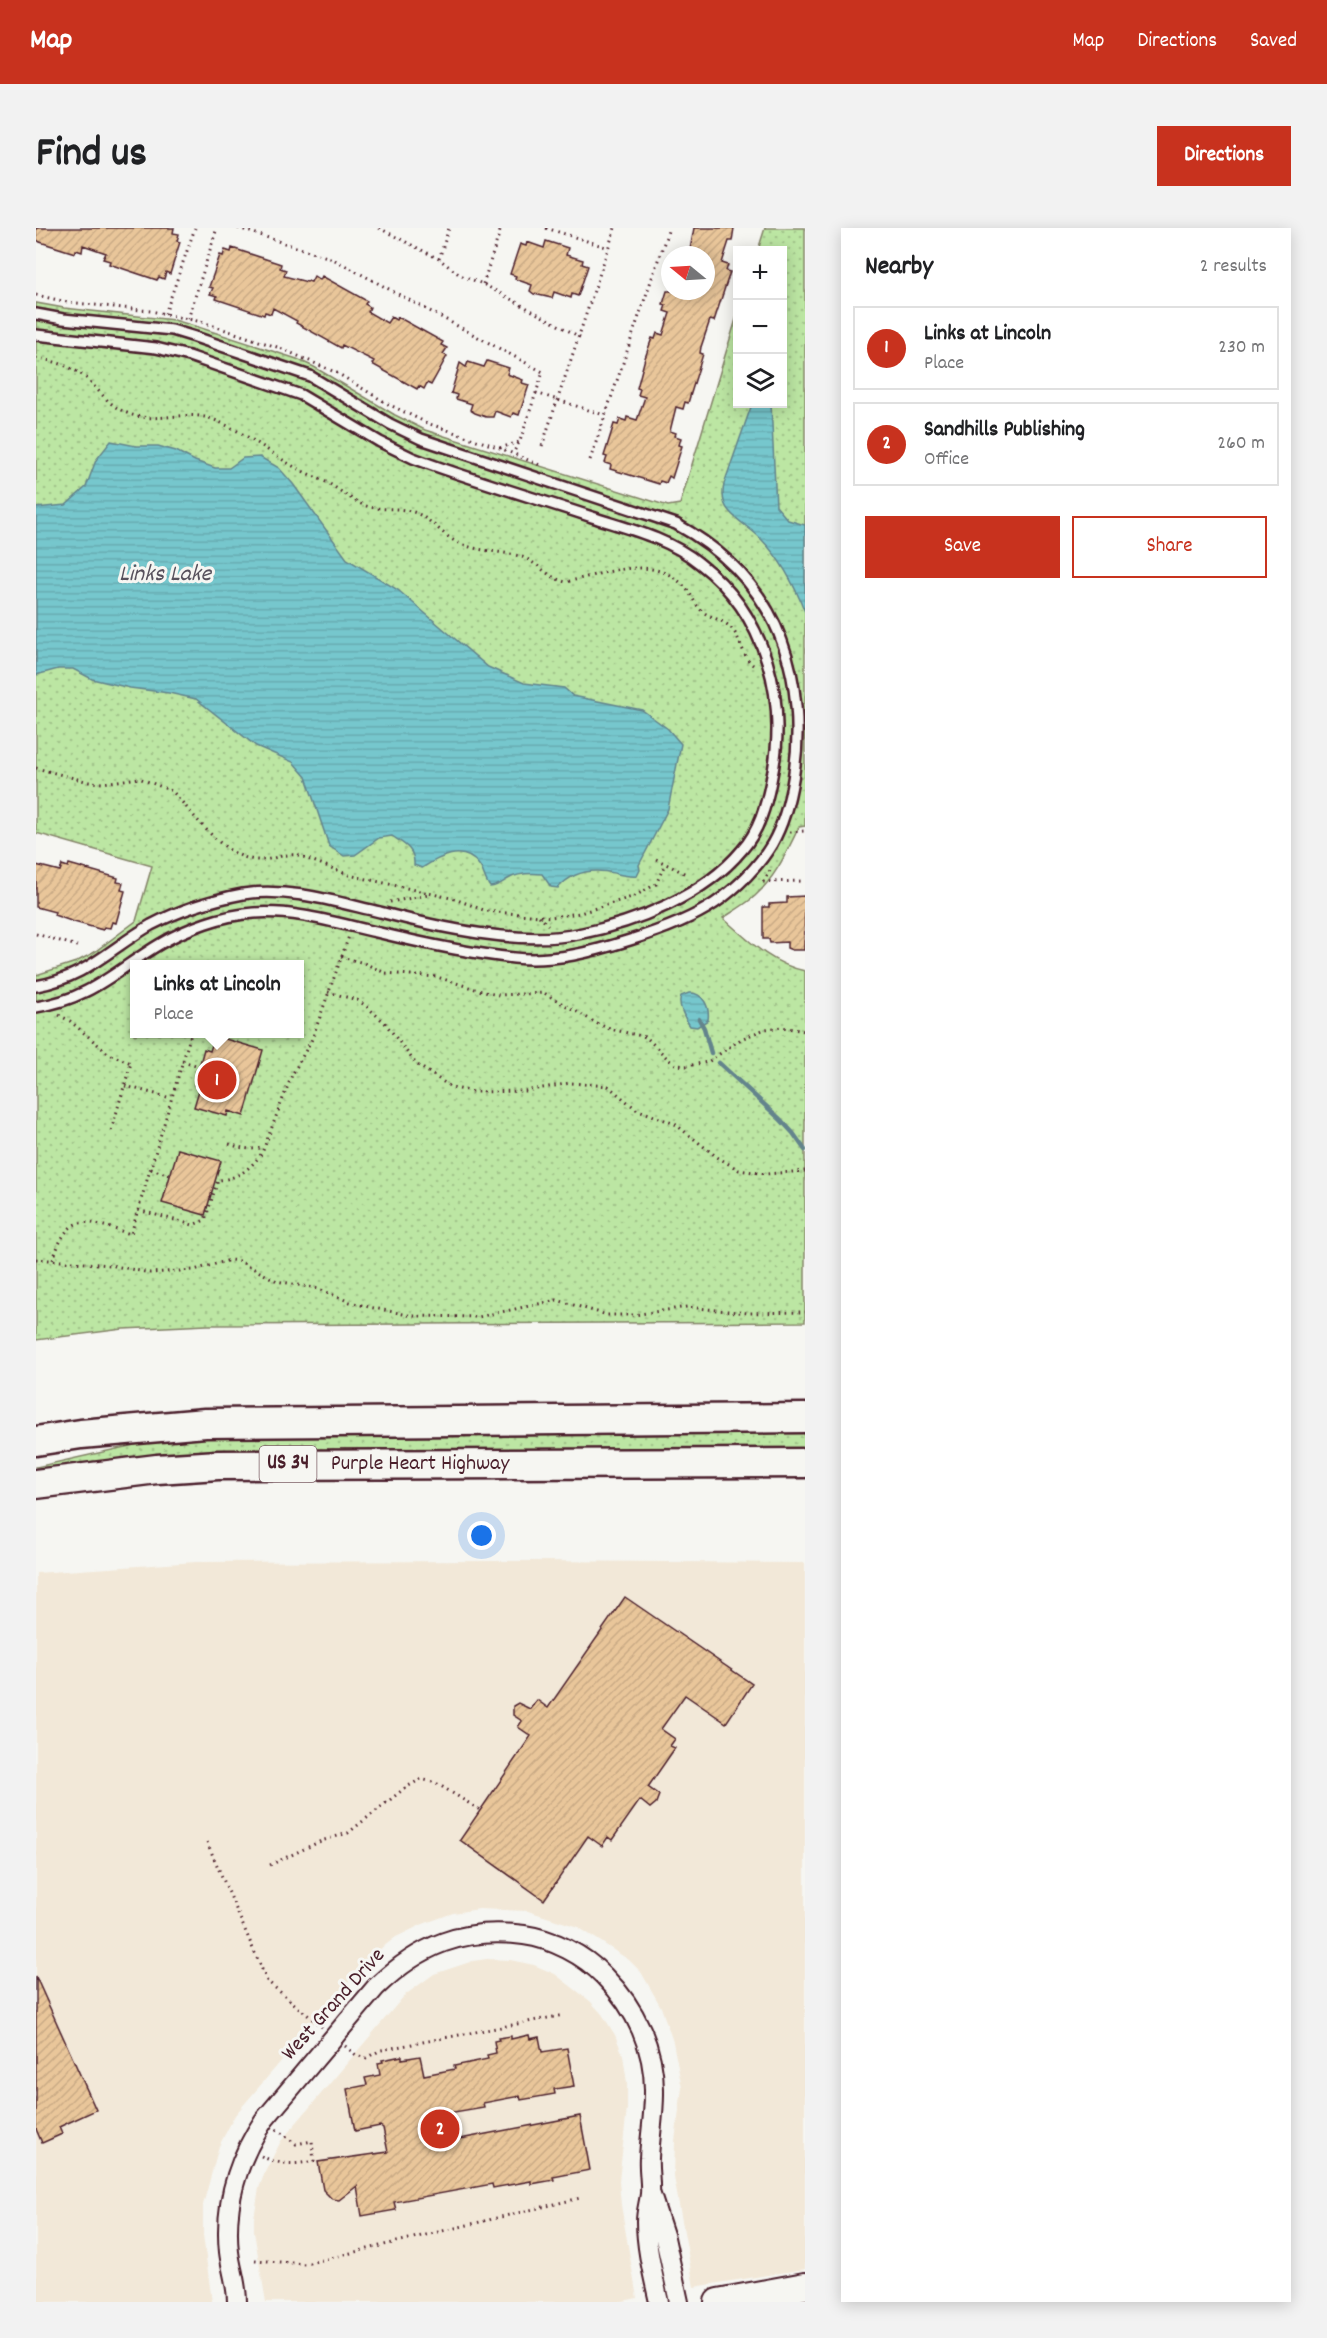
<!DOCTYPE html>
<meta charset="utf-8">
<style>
:root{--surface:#fff;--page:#f2f2f2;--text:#202124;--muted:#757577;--line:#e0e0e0;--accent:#c8321e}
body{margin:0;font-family:Dekko,sans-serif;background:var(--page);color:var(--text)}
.controls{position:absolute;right:18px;top:18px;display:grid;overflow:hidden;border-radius:0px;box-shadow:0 3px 15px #0003}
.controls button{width:54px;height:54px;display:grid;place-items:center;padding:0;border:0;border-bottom:2px solid var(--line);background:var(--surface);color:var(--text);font:30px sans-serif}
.compass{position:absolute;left:625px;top:18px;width:54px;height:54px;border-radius:50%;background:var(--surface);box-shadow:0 3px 15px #0003;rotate:288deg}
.you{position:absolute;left:446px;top:1308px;width:21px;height:21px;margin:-15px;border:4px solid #fff;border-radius:50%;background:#1a73e8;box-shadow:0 0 0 9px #1a73e833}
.badge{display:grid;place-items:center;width:39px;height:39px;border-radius:50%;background:var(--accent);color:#fff;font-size:20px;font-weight:700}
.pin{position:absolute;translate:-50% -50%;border:3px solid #fff;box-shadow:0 2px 6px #0006}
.popup{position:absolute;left:94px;top:732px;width:174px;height:78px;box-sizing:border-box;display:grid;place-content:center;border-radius:0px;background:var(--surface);filter:drop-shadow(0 2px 4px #0005);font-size:20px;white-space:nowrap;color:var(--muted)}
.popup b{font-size:22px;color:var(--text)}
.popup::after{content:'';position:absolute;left:50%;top:100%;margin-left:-12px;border:12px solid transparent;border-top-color:var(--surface)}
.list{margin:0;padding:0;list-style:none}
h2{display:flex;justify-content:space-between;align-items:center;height:78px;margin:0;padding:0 24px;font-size:26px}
h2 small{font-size:20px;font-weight:400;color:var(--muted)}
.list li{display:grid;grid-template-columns:39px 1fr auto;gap:18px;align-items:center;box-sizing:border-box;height:84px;margin:0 12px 12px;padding:0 12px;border:2px solid var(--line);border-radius:0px}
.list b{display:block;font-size:22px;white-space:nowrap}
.list p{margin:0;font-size:20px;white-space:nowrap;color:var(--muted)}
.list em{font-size:20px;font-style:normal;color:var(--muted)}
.actions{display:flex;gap:12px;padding:18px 24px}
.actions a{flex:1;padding:14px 0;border:2px solid var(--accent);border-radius:0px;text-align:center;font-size:21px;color:var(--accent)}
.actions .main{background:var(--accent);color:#fff}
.icon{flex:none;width:33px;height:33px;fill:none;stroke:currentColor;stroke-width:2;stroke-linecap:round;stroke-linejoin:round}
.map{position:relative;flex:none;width:769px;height:2074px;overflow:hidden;border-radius:0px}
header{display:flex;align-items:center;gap:36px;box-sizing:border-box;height:84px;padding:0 30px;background:var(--accent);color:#fff}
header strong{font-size:28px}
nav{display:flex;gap:33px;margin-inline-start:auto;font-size:21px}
.intro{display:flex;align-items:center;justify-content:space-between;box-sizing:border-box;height:144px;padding:0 36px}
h1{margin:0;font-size:42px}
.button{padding:15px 27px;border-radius:0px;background:var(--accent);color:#fff;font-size:21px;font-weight:700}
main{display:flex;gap:36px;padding:0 36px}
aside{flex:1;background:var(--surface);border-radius:0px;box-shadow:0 3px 15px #0003}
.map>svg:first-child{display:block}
.built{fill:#f2e8d8}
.grass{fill:url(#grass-dots);stroke:#838267;stroke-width:1.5;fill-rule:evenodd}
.water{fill:url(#water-rules);stroke:#64848c;stroke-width:1.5}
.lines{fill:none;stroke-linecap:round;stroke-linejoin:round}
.stream{stroke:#64848c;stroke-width:4.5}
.building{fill:url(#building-hatch);stroke:#4a1f2b;stroke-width:1.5}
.service-casing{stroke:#4a1f2b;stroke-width:14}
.minor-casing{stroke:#4a1f2b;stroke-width:22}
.secondary-casing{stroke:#4a1f2b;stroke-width:30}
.primary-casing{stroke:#4a1f2b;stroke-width:33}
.path{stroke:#4a1f2b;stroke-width:3;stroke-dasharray:1.5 4.5;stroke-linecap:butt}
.service{stroke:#f6f6f2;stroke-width:9}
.minor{stroke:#f6f6f2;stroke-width:18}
.secondary{stroke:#f6f6f2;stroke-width:26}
.primary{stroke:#f6f6f2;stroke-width:28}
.labels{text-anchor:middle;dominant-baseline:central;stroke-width:6;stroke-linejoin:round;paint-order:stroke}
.shield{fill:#f6f6f2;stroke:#7e6067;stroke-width:1.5}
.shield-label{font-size:21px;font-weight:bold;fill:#4a1f2b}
.street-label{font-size:22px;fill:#4a1f2b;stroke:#f6f6f2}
.water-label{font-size:24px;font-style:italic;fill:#57515c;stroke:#f6f6f2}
</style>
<header>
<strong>Map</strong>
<nav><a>Map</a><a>Directions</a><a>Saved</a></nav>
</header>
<div class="intro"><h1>Find us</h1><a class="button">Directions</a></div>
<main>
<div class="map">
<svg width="769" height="2074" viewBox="0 0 769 2074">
<defs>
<pattern id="grass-dots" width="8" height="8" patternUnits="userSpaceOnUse" patternTransform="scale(1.5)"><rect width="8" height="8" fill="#bce6a3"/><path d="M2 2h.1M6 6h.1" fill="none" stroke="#a3c58c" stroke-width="1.8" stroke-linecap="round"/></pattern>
<pattern id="water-rules" width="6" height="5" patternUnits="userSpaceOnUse" patternTransform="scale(1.5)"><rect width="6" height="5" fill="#76c7cd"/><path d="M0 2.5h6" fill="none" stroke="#68aab0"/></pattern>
<pattern id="building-hatch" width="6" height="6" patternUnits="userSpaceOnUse" patternTransform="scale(1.5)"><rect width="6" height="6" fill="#e9c69a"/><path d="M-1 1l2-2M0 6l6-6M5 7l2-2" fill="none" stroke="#c9aa85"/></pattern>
</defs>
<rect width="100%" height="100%" fill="#f6f6f2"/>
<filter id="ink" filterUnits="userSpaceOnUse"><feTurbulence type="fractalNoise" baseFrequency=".0167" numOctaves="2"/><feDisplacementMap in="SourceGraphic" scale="12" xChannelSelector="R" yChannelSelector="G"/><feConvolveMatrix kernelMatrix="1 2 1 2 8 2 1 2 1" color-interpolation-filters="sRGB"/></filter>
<g filter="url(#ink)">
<!-- built -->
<path class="built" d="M 494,1333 L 769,1335 L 769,2041 L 658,2059 L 638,1949 L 639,1913 L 646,1860 L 637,1814 L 625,1779 L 605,1744 L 593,1732 L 542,1699 L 492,1683 L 443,1681 L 417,1685 L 387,1696 L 360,1709 L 335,1728 L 199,1887 L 183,1918 L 167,1977 L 167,2007 L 176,2074 L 0,2074 L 0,1345 L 160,1334 Z
M 451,1731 L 474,1732 L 498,1737 L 519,1746 L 554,1773 L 566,1786 L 579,1807 L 587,1827 L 591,1855 L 591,1880 L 583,1953 L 585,1977 L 601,2070 L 583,2074 L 230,2074 L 218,2004 L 218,1990 L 223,1960 L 229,1944 L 245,1913 L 369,1767 L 398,1746 L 437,1733 Z"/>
<!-- grass -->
<path class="grass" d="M 729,0 L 769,0 L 769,598 L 763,599 C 751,623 740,649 719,668 C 710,676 698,683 687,690 C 712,712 735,736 769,743 L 769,1094 L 171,1097 L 87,1101 L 0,1112 L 0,747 L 40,734 L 57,725 L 100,693 L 116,638 L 0,605 L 0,75 L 28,80 L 138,92 L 162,99 L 261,131 L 278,139 L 359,187 L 389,202 L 632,278 L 644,276 L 701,88 L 702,176 L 746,176 L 746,22 L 722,22 ZM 98,736 L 264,736 L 264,806 L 98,806 Z
M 769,1201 L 769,1224 L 0,1245 L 0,1239 L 107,1215 L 172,1206 Z"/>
<!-- water -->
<path class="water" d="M 716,176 L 735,176 L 740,278 L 752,292 L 769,297 L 769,384 C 759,358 745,331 725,311 C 716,301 702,294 693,283 C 686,275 686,266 688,256 Z
M 75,213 L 100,218 L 122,218 L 140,223 L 159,233 L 179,240 L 193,240 L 207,230 L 224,229 L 243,240 L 257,256 L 311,331 L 362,362 L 452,439 L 488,455 L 528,460 L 537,468 L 606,482 L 632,501 L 645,516 L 632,581 L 603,637 L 604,642 L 601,648 C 593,649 586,647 578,645 C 556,640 537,643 522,660 L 515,659 L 506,646 C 494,645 482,645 472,651 C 465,655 462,658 454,659 C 448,651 448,643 443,637 C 427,616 403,629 386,640 L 378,637 C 379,621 368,616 356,608 L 343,610 L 319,627 L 308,628 L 293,618 L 270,549 L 257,534 L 220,518 L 160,471 L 133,465 L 94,460 L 56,451 L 37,441 L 22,441 L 0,447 L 0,280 L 30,277 L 50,259 L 60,232 Z
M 653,765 C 667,764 674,779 672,792 L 661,799 L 654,798 C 649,791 641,776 645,768 Z"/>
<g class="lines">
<!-- stream -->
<path class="stream" d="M 663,791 L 668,800 L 675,825
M 683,835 L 744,891 L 757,905 L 769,922"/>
</g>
<!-- building -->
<path class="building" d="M 0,0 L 138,0 L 137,5 L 143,6 L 141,13 L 144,14 L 134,46 L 130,44 L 128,51 L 123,49 L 121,52 L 73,36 L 74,33 L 67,31 L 70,25 L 47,17 L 46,24 L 40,22 L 39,25 L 4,14 L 0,11 Z
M 658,0 L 698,0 L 696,13 L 693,13 L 686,35 L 692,37 L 690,43 L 694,44 L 678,93 L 674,92 L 665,119 L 664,125 L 667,126 L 652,175 L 649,174 L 647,181 L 640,179 L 634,203 L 640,205 L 639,208 L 645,210 L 643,217 L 646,218 L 636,250 L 633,248 L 630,255 L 624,253 L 623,256 L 574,241 L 575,237 L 569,235 L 571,229 L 568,228 L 578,196 L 582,197 L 584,191 L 590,193 L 591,189 L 601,192 L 609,169 L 602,167 L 604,161 L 601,160 L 609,130 L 616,110 L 619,111 L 621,105 L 627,107 L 634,85 L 628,83 L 630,77 L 627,76 L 631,63 L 670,63 L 670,27 L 653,27 Z
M 510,13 L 532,20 L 530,27 L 547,32 L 546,36 L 552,38 L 542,68 L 536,66 L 535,70 L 518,64 L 516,70 L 498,66 L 494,63 L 496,57 L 479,51 L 480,48 L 474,46 L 484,16 L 490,18 L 491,14 L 508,20 Z
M 196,20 L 245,36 L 244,40 L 250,42 L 248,48 L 271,54 L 272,53 L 275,54 L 278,48 L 284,52 L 286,48 L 331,73 L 329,76 L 334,79 L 332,84 L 351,95 L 355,89 L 360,92 L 362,89 L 407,114 L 405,117 L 411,120 L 407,126 L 411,128 L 395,157 L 391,155 L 388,161 L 383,158 L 381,161 L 336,136 L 338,133 L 306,117 L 305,120 L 260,95 L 261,93 L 237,80 L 235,86 L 229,84 L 228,87 L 180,71 L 181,68 L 174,66 L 177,60 L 173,59 L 184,27 L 187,28 L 189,22 L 195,24 Z
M 451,133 L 473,140 L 471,146 L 487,152 L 486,155 L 493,157 L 483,187 L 477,185 L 475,189 L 459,183 L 457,189 L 450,189 L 439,185 L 434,182 L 436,176 L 420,171 L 421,167 L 415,165 L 424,135 L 430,139 L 432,134 L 448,139 Z
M 33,636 L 82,650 L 81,654 L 87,655 L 85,662 L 89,663 L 80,695 L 76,694 L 74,700 L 68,699 L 67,702 L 38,694 L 18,687 L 19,684 L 0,679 L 0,637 L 24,643 L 26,637 L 32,639 Z
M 769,668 L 768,722 L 756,722 L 751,720 L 751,714 L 734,715 L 733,711 L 727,711 L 727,679 L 733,679 L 733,676 L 751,675 L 751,669 Z
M 179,808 L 227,822 L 208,888 L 192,883 L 191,888 L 158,879 L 164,859 L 158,857 L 168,821 L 174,823 Z
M 142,921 L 185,933 L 169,987 L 126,975 Z
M 589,1369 L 716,1456 L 690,1495 L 649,1467 L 625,1501 L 639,1511 L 634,1518 L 639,1520 L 612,1559 L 623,1567 L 620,1575 L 614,1580 L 604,1572 L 576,1612 L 572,1609 L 566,1618 L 552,1608 L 508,1672 L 424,1612 L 495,1508 L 482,1499 L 486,1493 L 477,1487 L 477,1478 L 482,1475 L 494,1481 L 501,1472 L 512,1480 Z
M 0,1749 L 60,1882 L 23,1899 L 26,1906 L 6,1915 L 0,1901 Z
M 493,1807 L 494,1811 L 503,1809 L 506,1824 L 531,1820 L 538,1858 L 518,1861 L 519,1866 L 485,1872 L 484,1868 L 447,1875 L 448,1879 L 394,1888 L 398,1916 L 544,1888 L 554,1942 L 517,1949 L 518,1952 L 495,1956 L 495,1953 L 457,1960 L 456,1956 L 358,1974 L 360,1982 L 326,1988 L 321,1958 L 303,1972 L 296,1971 L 287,1962 L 282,1934 L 352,1924 L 347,1900 L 344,1898 L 319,1903 L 311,1861 L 331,1857 L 329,1850 L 344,1847 L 342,1835 L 347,1834 L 346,1832 L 366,1828 L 366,1831 L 384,1828 L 388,1847 L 419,1841 L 418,1838 L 452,1831 L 451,1827 L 460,1825 L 458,1813 L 463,1812 L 462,1810 L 475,1808 L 475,1811 Z"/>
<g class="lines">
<!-- service casing -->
<g class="service-casing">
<path id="service" d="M 0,86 L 27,91 L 136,102 L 159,109 L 274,148 L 354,196 L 385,211 L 640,296 C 712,335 753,396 760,478 C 764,520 757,579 736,616 C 723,638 701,660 679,675 C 654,692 623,703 594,712 C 556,724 519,734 478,730 C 432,725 385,715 340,704 C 300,695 259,682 218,685 C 187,687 151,700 124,716 C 80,742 55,771 0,779
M 0,107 L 120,120 L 153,128 L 265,167 L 344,214 L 377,230 C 436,252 496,269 556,289 C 593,301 632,310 663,335 C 730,386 753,472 735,553 C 730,578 723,603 706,622 C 668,668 599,695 542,706 C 484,718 401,699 344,684 C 300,674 253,659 207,666 C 175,672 144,682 115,697 C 73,721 51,749 0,758"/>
</g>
<!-- minor casing -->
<g class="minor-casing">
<path id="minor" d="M 615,1967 L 629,2010 L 643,2074
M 201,2074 C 201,2056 195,2041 193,2024 C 188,1976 202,1931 228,1892 L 340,1759 C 384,1717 427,1699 488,1707 C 517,1711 548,1727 568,1748 C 600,1780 619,1821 618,1866 C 618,1887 614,1909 613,1930 C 612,1942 615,1954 614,1966 C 613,1975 610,1984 610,1993 C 610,2020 617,2047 623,2074"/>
</g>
<!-- secondary casing -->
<g class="secondary-casing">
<path id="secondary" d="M 682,2074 L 769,2058"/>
</g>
<!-- primary casing -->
<g class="primary-casing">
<path id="primary" d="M 0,1213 L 45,1206 L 169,1195 L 769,1190
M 0,1256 L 121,1241 L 182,1237 L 769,1235"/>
</g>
<!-- path -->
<path class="path" d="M 202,0 L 297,31 L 507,144 L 484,213 L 477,225
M 343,0 L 403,31 L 424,47 L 447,56 L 544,109
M 510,0 L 573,20
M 403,31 L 413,0
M 447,56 L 465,0
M 0,67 L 31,74 L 115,83 L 166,94 L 244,120 L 301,145 L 352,176 L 391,195 L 464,220 L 506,238
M 129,86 L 159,0
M 152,91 L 181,0
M 0,130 C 19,133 35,138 50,150 C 64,163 73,178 91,185 C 119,197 149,181 176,191 C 205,202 229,221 255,237 C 267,244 280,249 292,255 C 302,261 312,269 323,275 C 342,285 361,277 380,285 C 394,291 404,304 417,312 C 438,324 460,322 483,328 C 501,333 511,350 530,354 C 568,346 616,325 648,358 C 655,365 658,375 664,381 C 672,390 687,391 695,400 C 706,411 706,431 720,439
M 500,165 L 568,187
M 506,218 L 579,0
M 464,220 L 483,214
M 554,232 L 633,0
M 0,540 L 53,554 L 67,555 L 103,550 L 136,563 C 157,585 187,630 221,632 C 235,633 247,625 262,627 L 313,647 L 419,671 L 450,683 L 515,689 L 544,685 L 599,668 L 620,656 L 629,636
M 754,604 L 769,603
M 620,631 L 650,646
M 727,654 L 736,639
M 727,654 L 769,653
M 354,674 L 392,667
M 503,688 L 512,697
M 0,706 L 41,718
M 305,729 L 328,735 L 349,745 L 401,749 L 452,765 L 463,767 L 508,765 L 562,796 L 574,801 L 610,809 L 633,832 L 641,837 L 650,838 L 672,834 L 705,811 L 729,801 L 746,799 L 769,803
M 292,764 L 321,772 L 330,778 L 349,795 L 380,836 L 415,859 L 436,864 L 489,863 L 535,855 L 572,858 L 600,881 L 639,896 L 681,929 L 703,942 L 730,946 L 769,943
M 23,787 L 34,793 L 73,826 L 95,835 L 75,903
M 146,833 L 163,838
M 89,858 L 135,870
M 193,916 C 206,920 215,923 228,919
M 115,941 L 134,947
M 102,982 L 155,806
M 0,1031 L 74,1037 L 114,1045 L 158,1042 L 194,1032 L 203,1033 L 241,1053 L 283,1061 L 314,1074 L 333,1079 L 377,1088 L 442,1089 L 521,1072 L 571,1087 L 598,1087 L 651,1079 L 712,1085 L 769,1084
M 17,1032 C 34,979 51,994 95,1006 L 102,982 L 157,997 L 169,992 L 182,952 C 202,951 214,941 226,925 L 256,847 L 276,811 L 313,708
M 171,1614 L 231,1753 L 286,1799
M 234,1637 L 285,1613 L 312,1605 L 369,1560 L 385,1551 L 400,1555 L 444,1582
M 309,1818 L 320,1827 L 330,1830 L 345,1822 L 528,1787
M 225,1928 C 243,1937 259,1937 278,1933 L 276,1913 L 260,1916 L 240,1901
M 219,2032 L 269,2036 L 544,1970"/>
<!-- service -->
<use href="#service" class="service"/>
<!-- minor -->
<use href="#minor" class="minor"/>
<!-- secondary -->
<use href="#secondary" class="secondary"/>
<!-- primary -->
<use href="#primary" class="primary"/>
</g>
</g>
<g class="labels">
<!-- shield labels -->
<rect class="shield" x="223.5" y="1218" width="57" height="36" rx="4.5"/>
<g class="shield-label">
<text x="252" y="1236">US 34</text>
</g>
<!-- street labels -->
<g class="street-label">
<text x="384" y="1236">Purple Heart Highway</text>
<text transform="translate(298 1777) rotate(-48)">West Grand Drive</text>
</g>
<!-- water labels -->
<g class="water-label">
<text x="129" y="347">Links Lake</text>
</g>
</g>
</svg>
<div class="controls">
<button>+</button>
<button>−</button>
<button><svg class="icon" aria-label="layers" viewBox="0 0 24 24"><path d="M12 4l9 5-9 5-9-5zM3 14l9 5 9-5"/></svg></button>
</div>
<svg class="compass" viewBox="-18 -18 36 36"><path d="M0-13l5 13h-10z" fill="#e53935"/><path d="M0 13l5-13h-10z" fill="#757577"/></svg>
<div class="you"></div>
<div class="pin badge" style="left:181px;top:852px">1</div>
<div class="popup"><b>Links at Lincoln</b>Place</div>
<div class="pin badge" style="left:404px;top:1901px">2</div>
</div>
<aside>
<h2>Nearby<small>2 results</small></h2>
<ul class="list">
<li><span class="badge">1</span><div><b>Links at Lincoln</b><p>Place</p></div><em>230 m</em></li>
<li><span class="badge">2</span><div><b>Sandhills Publishing</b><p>Office</p></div><em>260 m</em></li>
</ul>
<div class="actions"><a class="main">Save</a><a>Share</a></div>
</aside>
</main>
